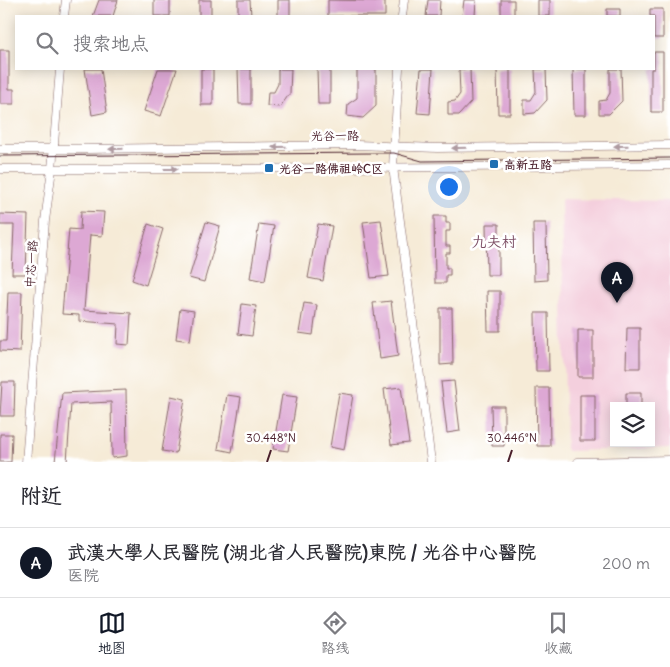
<!DOCTYPE html>
<html lang="zh">
<meta charset="utf-8">
<style>
:root{--surface:#fff;--page:#f7f7f7;--text:#2b2b33;--muted:#7c7c81;--line:#e1e1e2;--accent:#111827}
body{margin:0;font-family:Delius,"LXGW WenKai TC",sans-serif;background:var(--page);color:var(--text)}
.controls{position:absolute;right:15px;bottom:15px;display:grid;overflow:hidden;border-radius:0px;box-shadow:0 2px 12px #0003}
.controls button{width:45px;height:45px;display:grid;place-items:center;padding:0;border:0;border-bottom:1px solid var(--line);background:var(--surface);color:var(--text);font:25px sans-serif}
.you{position:absolute;left:448px;top:186px;width:18px;height:18px;margin:-12px;border:4px solid #fff;border-radius:50%;background:#1a73e8;box-shadow:0 0 0 8px #1a73e833}
.badge{display:grid;place-items:center;width:32px;height:32px;border-radius:50%;background:var(--accent);color:#fff;font-size:16px;font-weight:700}
.pin{position:absolute;translate:-50% -41px;filter:drop-shadow(0 1px 2px #0008)}
.pin::after{content:'';position:absolute;top:26px;width:18px;height:15px;background:inherit;clip-path:polygon(0 0,100% 0,50% 100%)}
.list{margin:0;padding:0;list-style:none}
h2{display:flex;justify-content:space-between;align-items:center;height:65px;margin:0;padding:0 20px;font-size:21px}
h2 small{font-size:16px;font-weight:400;color:var(--muted)}
.list li{display:grid;grid-template-columns:32px 1fr auto;gap:15px;align-items:center;box-sizing:border-box;height:70px;padding:0 20px;border-top:1px solid var(--line)}
.list b{display:block;font-size:19px;white-space:nowrap}
.list p{margin:0;font-size:16px;white-space:nowrap;color:var(--muted)}
.list em{font-size:16px;font-style:normal;color:var(--muted)}
.icon{flex:none;width:28px;height:28px;fill:none;stroke:currentColor;stroke-width:2;stroke-linecap:round;stroke-linejoin:round}
.map{position:relative;flex:none;width:670px;height:462px;overflow:hidden}
.search{position:absolute;background:var(--surface);box-shadow:0 2px 12px #0003;left:15px;right:15px;top:15px;height:55px;display:flex;align-items:center;gap:12px;box-sizing:border-box;padding:0 18px;border-radius:0px;color:var(--muted);font-size:19px}
.sheet{height:135px;background:var(--surface)}
nav{display:flex;justify-content:space-around;align-items:center;box-sizing:border-box;height:70px;border-top:1px solid var(--line);background:var(--surface);font-size:14px;color:var(--muted)}
nav a{display:grid;justify-items:center;gap:2px}
nav .on{color:var(--accent)}
.map>svg:first-child{display:block}
.built{fill:#f4cfdd;fill-rule:evenodd}
.building{fill:#dda8d4}
.lines{fill:none;stroke-linecap:round;stroke-linejoin:round}
.secondary-casing{stroke:#866667;stroke-width:9}
.secondary{stroke:#fff;stroke-width:8}
.tram{stroke:#4a1f2b;stroke-width:1}
.oneway{fill:#ae9aa0}
.ticks{fill:none;stroke:#4a1f2b;stroke-width:2}
.poi-dot{fill:#1f6fb2;stroke:#fff;stroke-width:2}
.labels{text-anchor:middle;dominant-baseline:central;stroke-width:5;stroke-linejoin:round;paint-order:stroke}
.street-label{font-size:12px;fill:#4a1f2b;stroke:#fff}
.poi-label{font-size:12px;font-weight:bold;fill:#4a1f2b;stroke:#fff;text-anchor:start}
.quarter-label{font-size:15px;fill:#7d4f66;stroke:#fff}
.ticks-label{font-size:12px;text-anchor:middle;fill:#4a1f2b;stroke:#fff;stroke-width:5;stroke-linejoin:round;paint-order:stroke}
</style>
<div class="map">
<svg width="670" height="462" viewBox="0 0 670 462">
<rect width="100%" height="100%" fill="#fff"/>
<filter id="ink" filterUnits="userSpaceOnUse"><feTurbulence type="fractalNoise" baseFrequency=".02" numOctaves="2"/><feDisplacementMap in="SourceGraphic" scale="10" xChannelSelector="R" yChannelSelector="G"/><feConvolveMatrix kernelMatrix="1 2 1 2 8 2 1 2 1" color-interpolation-filters="sRGB"/></filter>
<filter id="wash" filterUnits="userSpaceOnUse"><feTurbulence type="fractalNoise" baseFrequency=".0096" numOctaves="4" result="noise"/><feDisplacementMap in="SourceGraphic" scale="20" xChannelSelector="R" yChannelSelector="G"/><feGaussianBlur stdDeviation="1.12" result="paint"/><feColorMatrix in="noise" values="0 0 0 0 0 0 0 0 0 0 0 0 0 0 0 0 0 1.4 0 .05"/><feComposite in="paint" operator="in"/></filter>
<g filter="url(#wash)">
<rect width="100%" height="100%" fill="#f6ebd7"/>
<!-- built -->
<path class="built" d="M 561,199 L 670,201 L 670,448 L 566,451 ZM 614,406 L 651,406 L 651,443 L 614,443 Z"/>
<g id="blocks">
<!-- building -->
<path class="building" d="M 99,0 L 118,0 L 113,16 L 93,16 Z
M 154,0 L 170,0 L 170,16 L 154,16 Z
M 199,0 L 211,0 L 211,16 L 199,16 Z
M 238,0 L 250,0 L 251,16 L 238,16 Z
M 278,0 L 290,0 L 290,16 L 278,16 Z
M 328,0 L 385,1 L 385,16 L 328,16 Z
M 428,0 L 440,0 L 439,16 L 426,16 Z
M 464,0 L 476,0 L 475,16 L 462,16 Z
M 501,0 L 514,0 L 514,16 L 501,16 Z
M 538,0 L 550,0 L 550,16 L 538,16 Z
M 607,9 L 620,9 L 620,16 L 607,16 Z
M 650,9 L 663,9 L 663,38 L 654,38 L 654,16 L 650,16 Z
M 0,50 L 9,50 L 9,89 L 14,89 L 14,104 L 0,104 Z
M 654,52 L 663,52 L 663,112 L 651,112 L 651,69 L 654,69 Z
M 85,69 L 101,69 L 107,112 L 92,115 Z
M 158,69 L 177,69 L 161,116 L 144,111 Z
M 201,69 L 213,69 L 213,105 L 201,105 Z
M 238,69 L 251,69 L 251,104 L 239,104 Z
M 278,69 L 291,69 L 290,93 L 280,107 L 267,106 L 268,92 L 274,92 L 278,84 Z
M 317,69 L 330,69 L 330,104 L 318,104 Z
M 357,69 L 376,69 L 376,106 L 363,118 L 347,116 L 348,104 L 357,98 Z
M 421,69 L 433,69 L 430,114 L 417,113 Z
M 459,69 L 470,69 L 471,102 L 459,115 L 448,115 L 448,102 L 455,101 L 460,94 Z
M 497,69 L 510,69 L 510,114 L 498,114 Z
M 535,69 L 546,69 L 547,100 L 535,113 L 524,114 L 524,100 L 531,100 L 536,92 Z
M 573,69 L 586,69 L 586,115 L 574,115 Z
M 610,69 L 621,69 L 622,101 L 609,114 L 599,114 L 599,101 L 606,100 L 610,93 Z
M 81,211 L 104,212 L 102,236 L 90,235 L 84,310 L 131,313 L 129,345 L 117,344 L 118,324 L 79,321 L 79,315 L 62,314 L 69,229 L 80,230 Z
M 0,214 L 28,215 L 26,274 L 12,274 L 14,225 L 0,225 Z
M 434,216 L 446,216 L 446,223 L 450,223 L 450,231 L 446,231 L 446,246 L 450,246 L 450,253 L 446,253 L 446,268 L 450,268 L 450,275 L 446,275 L 446,283 L 435,283 Z
M 381,220 L 389,276 L 371,278 L 363,222 Z
M 206,222 L 220,226 L 204,282 L 189,278 Z
M 533,223 L 546,223 L 547,280 L 534,281 Z
M 148,224 L 163,229 L 146,285 L 132,280 Z
M 259,224 L 274,226 L 265,281 L 250,278 Z
M 318,224 L 332,226 L 323,281 L 308,278 Z
M 486,224 L 499,224 L 499,275 L 487,275 Z
M 487,291 L 500,291 L 500,331 L 488,331 Z
M 8,292 L 22,292 L 20,352 L 0,351 L 0,341 L 6,341 Z
M 391,301 L 398,356 L 380,359 L 373,303 Z
M 304,303 L 317,305 L 313,335 L 299,333 Z
M 242,304 L 256,306 L 252,336 L 238,334 Z
M 440,308 L 452,308 L 453,364 L 440,365 Z
M 180,309 L 194,311 L 190,341 L 176,339 Z
M 535,313 L 548,313 L 549,371 L 536,371 Z
M 627,328 L 640,328 L 640,368 L 626,368 Z
M 578,330 L 593,330 L 593,377 L 578,377 Z
M 454,381 L 460,431 L 447,433 L 441,382 Z
M 2,382 L 15,382 L 14,416 L 0,416 Z
M 401,387 L 409,443 L 391,445 L 384,389 Z
M 536,388 L 549,388 L 550,446 L 537,446 Z
M 126,390 L 127,456 L 112,458 L 111,402 L 71,404 L 67,462 L 55,462 L 62,393 Z
M 339,393 L 353,395 L 344,450 L 330,447 Z
M 626,393 L 641,393 L 641,406 L 626,406 Z
M 227,395 L 241,397 L 232,452 L 218,449 Z
M 282,395 L 297,397 L 288,451 L 273,449 Z
M 580,395 L 595,395 L 595,441 L 580,441 Z
M 171,396 L 185,399 L 176,453 L 162,451 Z
M 491,406 L 504,406 L 504,446 L 492,446 Z
M 0,434 L 12,434 L 11,462 L 0,462 Z"/>
</g>
</g>
<g filter="url(#ink)">
<use href="#blocks" fill-opacity="0" stroke="#866667" stroke-width="1"/>
<g class="lines">
<!-- secondary casing -->
<g class="secondary-casing">
<path id="secondary" d="M 64,16 L 66,0
M 402,16 L 404,0
M 399,69 L 393,167 L 431,462
M 0,149 L 87,149 L 357,145 L 437,148 L 670,145
M 0,169 L 227,169 L 670,165
M 26,462 L 45,221 L 52,169 L 60,69
M 578,462 L 670,460"/>
</g>
<!-- secondary -->
<use href="#secondary" class="secondary"/>
<!-- tram -->
<path class="tram" d="M 0,156 L 373,153 L 394,153 L 422,161 L 670,158"/>
</g>
<!-- one-way arrows -->
<defs><path id="oneway-solid" d="M-6-.8H1V-3.2L6.5 0L1 3.2V.8H-6Z" transform="scale(1.25)"/></defs>
<g class="oneway">
<use href="#oneway-solid" transform="translate(621 146) rotate(179)"/>
<use href="#oneway-solid" transform="translate(279 147) rotate(179)"/>
<use href="#oneway-solid" transform="translate(459 148) rotate(179)"/>
<use href="#oneway-solid" transform="translate(116 149) rotate(179)"/>
<use href="#oneway-solid" transform="translate(171 169)"/>
</g>
</g>
<!-- ticks -->
<path class="ticks" d="M 267,462 L 271,450M 508,462 L 512,450"/>
<!-- markers -->
<g class="poi-dot">
<rect x="489" y="159" width="10" height="10" rx="2.5"/>
<rect x="264" y="163" width="10" height="10" rx="2.5"/>
</g>
<g class="labels">
<!-- street labels -->
<g class="street-label">
<text x="335" y="135">光谷一路</text>
<text transform="translate(31 264) rotate(-86)">中芯一路</text>
</g>
<!-- poi labels -->
<g class="poi-label">
<text x="504" y="164">高新五路</text>
<text x="279" y="168">光谷一路佛祖岭C区</text>
</g>
<!-- quarter labels -->
<g class="quarter-label">
<text x="494" y="241">九夫村</text>
</g>
</g>
<g class="ticks-label">
<text x="271" y="442">30.448°N</text>
<text x="512" y="442">30.446°N</text>
</g>
</svg>
<div class="controls">
<button><svg class="icon" aria-label="layers" viewBox="0 0 24 24"><path d="M12 4l9 5-9 5-9-5zM3 14l9 5 9-5"/></svg></button>
</div>
<div class="you"></div>
<div class="pin badge" style="left:617px;top:303px">A</div>
<div class="search"><svg class="icon" aria-label="search" viewBox="0 0 24 24"><circle cx="10" cy="10" r="6"/><path d="M15 15l6 6"/></svg>搜索地点</div>
</div>
<section class="sheet">
<h2>附近<small></small></h2>
<ul class="list">
<li><span class="badge">A</span><div><b>武漢大學人民醫院 (湖北省人民醫院)東院 / 光谷中心醫院</b><p>医院</p></div><em>200 m</em></li>
</ul>
</section>
<nav>
<a class="on"><svg class="icon" aria-label="map" viewBox="0 0 24 24"><path d="M3 6l6-2 6 2 6-2v14l-6 2-6-2-6 2zM9 4v14M15 6v14"/></svg>地图</a>
<a><svg class="icon" aria-label="directions" viewBox="0 0 24 24"><path d="M12 3l9 9-9 9-9-9zM9 14v-3h6M13 9l2 2-2 2"/></svg>路线</a>
<a><svg class="icon" aria-label="saved" viewBox="0 0 24 24"><path d="M7 4h10v16l-5-4-5 4z"/></svg>收藏</a>
</nav>
